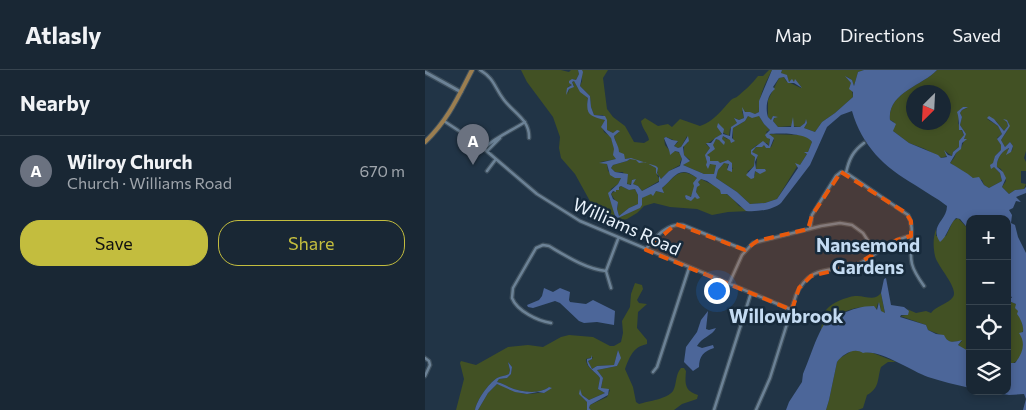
<!DOCTYPE html>
<meta charset="utf-8">
<style>
:root{--surface:#192734;--page:#222f3c;--text:#f1f3f6;--muted:#9fa5ac;--line:#37444f;--accent:#c3bd3e}
body{margin:0;font-family:Commissioner,sans-serif;background:var(--page);color:var(--text)}
.controls{position:absolute;right:15px;bottom:15px;display:grid;overflow:hidden;border-radius:10px;box-shadow:0 2px 8px #0003}
.controls button{width:45px;height:45px;display:grid;place-items:center;padding:0;border:0;border-bottom:1px solid var(--line);background:var(--surface);color:var(--text);font:25px sans-serif}
.compass{position:absolute;left:481px;top:15px;width:45px;height:45px;border-radius:50%;background:var(--surface);box-shadow:0 2px 8px #0003;rotate:204deg}
.you{position:absolute;left:291px;top:220px;width:18px;height:18px;margin:-12px;border:4px solid #fff;border-radius:50%;background:#1a73e8;box-shadow:0 0 0 8px #1a73e833}
.badge{display:grid;place-items:center;width:32px;height:32px;border-radius:50%;background:var(--accent);color:#fff;font-size:16px;font-weight:700}
.pin{position:absolute;translate:-50% -41px;filter:drop-shadow(0 1px 2px #0008)}
.pin::after{content:'';position:absolute;top:26px;width:18px;height:15px;background:inherit;clip-path:polygon(0 0,100% 0,50% 100%)}
.list{margin:0;padding:0;list-style:none}
h2{display:flex;justify-content:space-between;align-items:center;height:65px;margin:0;padding:0 20px;font-size:21px}
h2 small{font-size:16px;font-weight:400;color:var(--muted)}
.list li{display:grid;grid-template-columns:32px 1fr auto;gap:15px;align-items:center;box-sizing:border-box;height:70px;padding:0 20px;border-top:1px solid var(--line)}
.list b{display:block;font-size:19px;white-space:nowrap}
.list p{margin:0;font-size:16px;white-space:nowrap;color:var(--muted)}
.list em{font-size:16px;font-style:normal;color:var(--muted)}
.actions{display:flex;gap:10px;padding:15px 20px}
.actions a{flex:1;padding:11px 0;border:1px solid var(--accent);border-radius:20px;text-align:center;font-size:18px;color:var(--accent)}
.actions .main{background:var(--accent);color:#111}
.icon{flex:none;width:28px;height:28px;fill:none;stroke:currentColor;stroke-width:2;stroke-linecap:round;stroke-linejoin:round}
.map{position:relative;flex:none;width:601px;height:340px;overflow:hidden}
header{display:flex;align-items:center;gap:30px;box-sizing:border-box;height:70px;padding:0 25px;background:var(--surface);border-bottom:1px solid var(--line)}
header strong{font-size:24px}
nav{display:flex;gap:28px;margin-inline-start:auto;font-size:18px}
main{display:flex}
aside{flex:1;background:var(--surface)}
.map>svg:first-child{display:block}
.green{fill:#425124;fill-rule:evenodd}
.water{fill:#4c6699;fill-rule:evenodd}
.lines{fill:none;stroke-linecap:round;stroke-linejoin:round}
.minor-casing{stroke:#3f505e;stroke-width:5}
.secondary-casing{stroke:#3f505e;stroke-width:5.5}
.primary-casing{stroke:#3f505e;stroke-width:6}
.minor{stroke:#6c8296;stroke-width:2.5}
.secondary{stroke:#6c8296;stroke-width:3}
.primary{stroke:#9b7e50;stroke-width:4}
.marked{fill:#e8590c;fill-opacity:0.2;stroke:#e8590c;stroke-width:4;stroke-dasharray:10 6;stroke-linejoin:round}
.labels{text-anchor:middle;dominant-baseline:central;stroke-width:5;stroke-linejoin:round;paint-order:stroke}
.street-label{font-size:18px;fill:#eaf4fd;stroke:#172a3b}
.neighbourhood-label{font-size:19px;font-weight:bold;fill:#c4dbf2;stroke:#172a3b}
</style>
<header>
<strong>Atlasly</strong>
<nav><a>Map</a><a>Directions</a><a>Saved</a></nav>
</header>
<main>
<aside>
<h2>Nearby<small></small></h2>
<ul class="list">
<li><span class="badge" style="background:#6b7280">A</span><div><b>Wilroy Church</b><p>Church · Williams Road</p></div><em>670 m</em></li>
</ul>
<div class="actions"><a class="main">Save</a><a>Share</a></div>
</aside>
<div class="map">
<svg width="601" height="340" viewBox="0 0 601 340">
<rect width="100%" height="100%" fill="#213446"/>
<!-- green -->
<path class="green" d="M 96,0 L 136,0 L 144,2 L 146,0 L 153,0 L 154,4 L 151,10 L 147,9 L 147,15 L 143,17 L 143,24 L 144,19 L 149,16 L 147,12 L 149,11 L 153,18 L 163,28 C 161,43 167,46 180,50 L 177,56 L 179,62 L 186,67 L 192,89 L 175,92 L 182,94 L 183,101 L 196,108 L 193,114 L 186,119 L 184,128 L 187,133 L 190,146 L 193,148 L 212,139 L 217,135 L 217,128 C 222,124 226,124 231,121 L 238,123 L 237,118 C 250,108 253,95 272,108 L 268,124 L 265,127 L 260,126 L 261,129 L 264,129 L 270,127 L 273,112 L 276,109 L 290,116 L 307,128 L 314,136 L 325,141 L 303,142 L 287,145 L 272,139 L 245,137 L 229,133 L 219,136 L 212,143 L 202,149 L 187,152 L 182,151 L 166,133 L 150,104 L 136,88 L 134,78 L 135,67 L 128,47 L 102,12 Z
M 157,0 L 183,0 L 178,8 L 182,39 L 188,47 L 200,56 L 209,72 L 219,73 L 224,70 C 223,63 217,59 216,51 L 220,48 L 233,56 L 243,54 L 247,57 L 255,49 L 275,56 C 289,51 296,41 306,30 C 308,28 311,28 313,26 C 320,20 328,13 333,6 L 338,6 L 344,0 L 347,0 C 340,14 333,27 334,42 L 330,44 L 317,41 L 319,48 L 314,50 L 310,48 L 312,53 L 305,59 L 304,66 L 297,62 L 295,66 C 289,67 287,72 281,74 L 285,78 L 281,84 L 284,95 L 288,93 L 291,95 L 289,104 L 279,104 L 258,95 L 265,90 L 259,85 L 259,74 L 263,73 L 262,66 L 256,77 L 253,78 L 249,76 L 253,72 L 241,67 L 239,68 L 240,75 L 245,81 L 250,81 L 255,83 L 257,89 L 255,92 L 255,95 L 244,101 L 236,109 L 232,103 L 233,100 L 232,105 L 234,108 L 234,111 L 217,121 L 213,116 L 208,114 L 208,109 L 206,114 L 203,115 L 198,102 L 190,102 L 186,98 L 188,95 L 202,91 L 206,88 L 200,89 L 194,82 L 189,66 L 194,62 L 188,63 L 182,60 L 182,54 L 178,45 L 169,45 L 166,37 L 165,26 L 155,16 L 157,11 Z
M 357,0 L 439,0 L 433,2 L 429,16 L 427,10 L 421,6 L 426,13 L 428,27 L 410,43 L 397,52 L 390,62 L 379,58 L 382,53 L 380,50 L 380,53 L 375,57 L 366,56 L 353,57 L 348,51 L 350,47 L 348,46 L 346,50 L 343,47 L 343,30 L 354,8 L 359,7 L 361,11 L 376,18 L 376,16 L 371,13 L 363,11 L 363,7 L 356,3 Z
M 512,0 L 601,0 L 601,81 L 599,88 L 601,92 L 601,101 L 596,101 L 596,113 L 601,114 L 599,119 L 590,120 L 584,124 L 577,117 L 581,111 L 576,99 L 572,97 C 571,90 577,81 583,77 L 583,82 L 587,81 L 588,76 L 585,72 L 580,77 L 576,70 L 582,61 L 584,53 L 578,50 L 582,52 L 583,56 L 579,61 L 571,51 L 562,49 L 573,56 L 577,64 L 572,68 L 576,75 L 576,80 L 570,86 L 569,97 L 575,103 L 577,111 L 564,118 L 559,115 L 557,110 L 548,108 L 525,93 L 529,88 L 531,83 C 539,77 543,64 535,55 L 537,47 L 535,43 L 537,40 L 542,38 L 538,37 L 533,43 L 534,47 L 533,53 L 539,65 L 534,73 L 534,77 L 528,82 L 527,86 L 520,81 L 522,86 L 516,88 L 500,79 L 484,73 L 468,61 L 469,52 L 465,50 C 462,23 497,16 512,0 ZM 488,22 L 518,22 L 518,52 L 488,52 Z
M 323,46 L 334,46 L 339,54 L 345,60 L 341,62 L 345,68 L 344,76 L 342,73 L 332,75 L 326,80 L 330,87 L 329,96 L 322,102 L 330,106 L 330,101 L 333,103 L 336,100 L 331,99 L 332,89 L 327,82 L 331,77 L 339,74 L 341,78 L 346,77 L 349,70 L 343,64 L 375,65 L 383,67 L 387,72 L 383,82 L 380,83 L 382,84 L 375,95 L 373,95 L 352,129 L 340,133 L 325,134 L 312,122 L 291,108 L 293,100 L 299,93 L 304,93 L 302,98 L 308,99 L 303,90 L 295,93 L 284,91 L 282,85 L 291,69 L 296,71 L 298,66 L 302,69 L 308,69 L 308,58 L 320,51 Z
M 196,116 L 204,120 L 210,119 L 213,125 L 213,134 L 204,138 L 194,146 L 192,139 L 193,135 L 186,124 Z
M 533,148 L 545,161 L 545,282 L 543,282 L 533,275 L 537,271 L 525,272 L 516,265 L 503,260 L 501,255 L 475,246 L 481,245 L 484,241 L 482,239 L 491,243 L 501,241 L 506,243 C 511,236 523,234 528,227 C 534,218 512,196 510,186 C 508,176 508,168 511,159 L 511,166 L 521,166 L 528,151 Z
M 210,213 L 217,215 L 218,219 L 212,230 L 214,233 L 222,234 L 213,242 L 212,258 L 222,270 L 222,274 C 208,277 205,286 200,299 L 208,317 L 211,332 L 214,334 C 224,331 242,329 248,321 C 252,314 250,305 256,298 L 259,298 L 261,301 C 260,313 259,321 273,325 L 272,329 L 257,334 L 249,340 L 166,340 L 164,338 L 165,335 L 182,327 L 185,320 L 176,319 L 178,308 L 172,300 L 192,296 L 195,289 L 193,280 L 189,295 L 172,296 L 167,299 L 163,291 L 167,289 L 168,287 L 161,289 C 161,298 170,301 175,308 L 173,319 L 180,323 L 164,330 L 157,325 L 155,320 L 156,326 L 162,332 L 162,340 L 53,340 L 63,323 L 72,314 C 82,316 91,324 103,324 C 109,324 113,322 119,323 L 126,318 L 124,317 C 114,325 95,322 84,317 C 80,315 77,313 72,312 L 74,309 L 82,308 L 86,304 L 87,297 L 83,292 L 85,300 L 84,304 C 80,306 76,306 72,308 C 63,314 52,330 50,340 L 31,340 L 39,309 L 35,293 L 36,291 L 51,295 L 83,277 L 103,275 L 118,277 L 136,267 L 144,265 L 168,267 L 185,276 L 189,276 L 196,272 L 198,263 L 197,251 L 205,237 L 206,224 Z
M 456,223 L 460,244 L 456,241 L 455,235 L 453,233 L 451,240 C 436,231 404,245 396,260 C 397,254 398,245 401,240 C 406,233 421,227 430,226 C 440,225 449,232 456,223 Z
M 584,231 L 591,234 L 599,260 L 597,262 C 601,272 600,286 590,292 C 587,294 585,294 582,295 L 582,234 Z
M 428,280 L 448,283 L 471,292 L 463,292 L 456,297 C 452,309 455,318 442,325 L 438,338 L 433,340 L 401,340 L 404,330 L 412,292 L 415,288 Z"/>
<!-- water -->
<path class="water" d="M 153,0 L 157,0 L 158,2 L 155,16 L 165,26 L 166,37 L 169,45 L 180,46 L 182,50 L 182,60 L 188,63 L 192,60 L 195,61 L 189,66 C 190,72 194,76 194,82 L 199,84 L 200,89 L 206,88 L 231,96 L 233,98 L 232,103 L 236,109 L 244,101 L 255,96 L 257,89 L 254,82 L 250,81 L 245,85 C 245,80 241,74 239,68 L 241,67 L 247,70 L 253,71 L 249,76 L 253,78 L 256,77 L 263,66 L 264,71 L 258,77 L 259,85 L 265,91 L 258,95 L 279,104 L 289,104 L 291,95 L 285,94 L 283,99 L 281,95 L 282,92 L 280,85 L 285,78 L 281,73 L 286,73 L 290,68 L 297,64 L 292,57 L 293,53 L 299,59 L 298,64 L 305,66 L 306,57 L 312,53 L 309,48 L 314,50 L 319,48 L 317,37 L 320,42 L 325,42 L 330,44 L 334,42 L 334,31 L 347,0 L 357,0 L 356,3 L 362,5 L 364,12 L 367,9 L 369,12 L 370,9 L 377,18 L 369,13 L 363,13 L 359,7 L 354,8 L 348,17 L 350,19 C 342,25 340,38 343,47 L 346,50 L 348,46 L 353,47 L 349,48 L 348,51 L 353,57 L 366,57 L 368,47 L 369,57 L 375,57 L 380,53 L 381,49 L 382,53 L 379,58 L 390,62 L 397,52 L 410,43 L 428,27 L 428,22 L 424,19 L 426,13 L 420,6 L 427,10 L 429,16 L 433,2 L 439,0 L 512,0 C 497,16 462,23 465,50 L 471,54 L 468,61 L 484,73 L 513,85 L 516,88 L 522,87 L 519,80 L 523,85 L 527,86 L 528,82 L 534,77 L 534,71 L 539,65 L 537,60 L 534,60 C 534,55 534,47 532,42 L 538,37 L 543,37 L 537,40 L 535,43 L 537,47 L 535,55 L 541,64 L 539,69 L 542,69 L 537,73 L 536,79 L 531,83 L 525,93 C 533,98 541,102 548,108 L 554,107 L 559,115 L 564,118 L 577,111 L 575,103 L 569,97 L 566,99 L 565,95 L 568,93 L 570,86 L 576,80 L 576,75 L 572,69 L 577,64 L 573,56 L 562,48 L 564,46 L 569,49 L 579,61 L 583,56 L 582,52 L 578,49 L 582,50 L 585,56 L 576,70 L 580,77 L 585,72 L 588,76 L 586,82 L 581,85 L 584,78 C 578,80 571,89 572,97 L 578,102 L 581,108 L 577,117 L 584,124 L 590,120 L 599,119 L 601,117 L 601,123 L 591,127 L 596,132 L 591,131 L 588,138 L 584,140 L 587,145 L 586,153 L 590,155 L 593,167 L 601,183 L 601,340 L 598,340 L 601,329 L 599,324 L 584,325 L 556,321 L 582,321 L 582,295 L 583,293 L 590,293 C 598,283 601,273 594,263 L 598,262 C 599,257 596,249 592,244 L 593,241 L 590,238 L 591,234 L 584,231 L 582,234 L 582,227 L 585,228 L 587,228 L 582,218 L 582,149 L 545,149 L 545,161 L 535,149 L 531,148 C 524,155 522,167 515,172 C 504,155 522,151 522,136 C 512,128 500,122 490,115 C 459,97 437,76 427,41 L 416,45 L 402,57 L 385,95 L 356,133 C 348,140 332,142 321,141 L 302,124 L 296,124 L 295,120 L 282,111 L 276,109 L 273,112 L 275,115 L 272,117 L 271,122 L 275,128 L 272,129 L 270,127 L 266,131 L 261,129 L 260,126 L 261,125 L 266,127 L 269,116 L 268,113 L 272,108 C 253,94 250,108 237,118 L 239,123 L 231,121 L 228,126 L 226,124 L 217,128 L 217,135 L 215,138 L 193,148 L 190,146 L 183,123 L 193,114 L 196,108 L 190,108 L 185,105 L 182,94 L 174,93 L 191,89 L 188,85 L 189,79 L 186,68 L 176,57 L 180,50 C 166,46 160,46 163,28 L 155,22 L 149,11 L 147,12 L 149,17 L 144,19 L 141,25 L 142,18 L 147,15 L 144,13 L 144,11 L 147,9 L 151,10 L 154,4 ZM 323,46 L 327,48 L 334,46 L 339,54 L 345,60 L 340,65 L 342,68 L 345,69 L 344,76 L 338,71 L 326,80 L 326,84 L 330,87 L 329,96 L 321,105 L 326,109 L 329,108 L 330,101 L 335,104 L 341,101 L 340,99 L 331,99 L 330,92 L 333,85 L 327,82 L 331,77 L 337,77 L 339,75 L 341,78 L 345,78 L 349,68 L 344,64 C 354,63 382,63 387,72 L 383,82 L 379,82 L 382,84 L 375,95 L 370,93 L 373,98 L 352,129 L 340,133 L 325,134 L 312,122 L 291,108 L 293,100 L 299,93 L 304,94 L 302,100 L 307,102 L 307,93 L 303,90 L 295,93 L 293,91 L 285,91 L 285,87 L 282,85 L 290,79 L 288,75 L 291,69 L 294,70 L 299,75 L 300,72 L 297,69 L 298,66 L 305,70 L 306,73 L 310,71 L 307,68 L 308,58 L 320,51 ZM 205,89 L 211,90 L 214,93 L 220,92 L 231,98 L 231,103 L 234,106 L 234,112 L 217,121 L 213,116 L 208,114 L 211,109 L 207,110 L 206,115 L 202,114 L 203,104 L 190,102 L 186,98 L 188,95 L 202,91 ZM 196,116 L 204,120 L 210,119 L 213,125 L 213,134 L 204,138 L 194,146 L 192,139 L 193,132 L 188,129 L 186,124 L 188,121 L 191,122 L 191,120 L 194,120 L 194,117 Z
M 461,208 L 466,235 L 479,237 L 484,241 L 483,245 L 476,245 L 475,247 L 501,255 L 503,260 L 511,264 L 519,265 C 523,274 529,272 537,270 L 533,275 L 545,282 L 545,318 C 531,315 516,311 503,307 C 486,301 455,279 438,283 C 429,277 418,284 412,292 L 404,330 L 401,340 L 361,340 L 364,332 L 377,312 L 378,304 C 384,291 393,260 402,251 C 406,248 411,246 416,244 C 428,239 436,236 449,236 L 452,240 L 454,232 L 456,241 L 460,243 L 456,223 L 459,209 Z
M 119,218 L 128,222 L 135,218 L 145,222 L 144,230 L 145,232 L 161,234 L 168,230 L 190,241 L 189,255 L 172,252 L 159,253 L 154,251 L 135,233 L 130,231 L 108,238 L 103,237 L 102,235 L 114,230 L 117,226 Z
M 283,241 L 281,259 L 284,260 L 291,258 C 287,266 277,267 272,276 L 277,278 L 288,275 L 289,278 C 279,281 274,286 274,297 L 268,301 L 259,292 L 261,277 L 272,262 L 276,250 Z
M 193,280 L 196,288 L 192,296 L 172,300 L 178,308 L 176,318 L 184,319 L 183,325 L 165,335 L 164,338 L 166,340 L 162,340 L 162,332 L 154,324 L 155,319 L 157,325 L 164,330 L 180,323 L 173,319 L 175,308 C 170,301 161,298 162,289 L 166,288 L 167,285 L 167,289 L 163,291 L 167,299 L 172,296 L 189,295 Z
M 83,292 L 87,297 L 86,304 L 82,308 L 74,309 L 72,312 C 77,313 80,315 84,317 C 95,322 114,325 124,317 L 127,318 L 119,323 L 113,322 L 102,324 L 90,322 L 72,314 L 63,323 L 53,340 L 50,340 C 52,330 63,314 72,308 C 76,306 80,306 84,304 L 85,300 Z"/>
<g class="lines">
<!-- minor casing -->
<g class="minor-casing">
<path id="minor" d="M 55,0 C 70,9 69,17 79,30 C 89,43 105,50 104,68
M 19,51 L 51,72 L 112,124 L 155,151 L 367,240
M 59,78 C 71,67 86,61 100,52
M 62,81 L 75,68
M 62,101 L 71,89
M 421,103 C 424,89 428,81 439,73
M 385,159 L 387,145 L 411,106 L 416,102 L 423,104 L 483,145 C 491,159 483,178 487,194 C 489,202 494,209 499,216
M 221,179 C 229,168 243,153 258,155 L 320,180
M 304,214 L 317,185 L 328,173 L 396,156 L 415,153 L 427,155 L 438,163 L 451,183
M 186,218 L 181,201 L 193,169
M 126,253 C 113,251 92,241 87,228 L 88,218 L 111,178 L 118,175 L 124,176 C 141,186 161,199 181,201
M 0,288 L 4,291 L 5,295 L 0,306
M 228,302 L 232,297 L 264,198
M 289,340 L 326,223
M 331,340 L 345,308 L 371,225 C 375,216 380,209 389,204 C 402,197 417,201 431,195 C 450,187 465,169 486,166"/>
</g>
<!-- secondary casing -->
<g class="secondary-casing">
<path id="secondary" d="M 0,2 L 36,22"/>
</g>
<!-- primary casing -->
<g class="primary-casing">
<path id="primary" d="M 0,72 C 23,50 33,27 47,0"/>
</g>
<!-- minor -->
<use href="#minor" class="minor"/>
<!-- secondary -->
<use href="#secondary" class="secondary"/>
<!-- primary -->
<use href="#primary" class="primary"/>
</g>
<!-- marked area -->
<path class="marked" d="M 416,102 L 481,143 L 486,151 L 486,166 L 472,170 L 429,196 L 386,206 L 374,218 L 367,240 L 221,180 L 251,154 L 320,180 L 332,171 L 383,159 L 387,145 Z"/>
<g class="labels">
<!-- street labels -->
<g class="street-label">
<text transform="translate(202 156) rotate(24)">Williams Road</text>
</g>
<!-- neighbourhood labels -->
<g class="neighbourhood-label">
<text x="443" y="174">Nansemond<tspan x="443" dy="22">Gardens</tspan></text>
<text x="361" y="245">Willowbrook</text>
</g>
</g>
</svg>
<div class="controls">
<button>+</button>
<button>−</button>
<button><svg class="icon" aria-label="locate" viewBox="0 0 24 24"><circle cx="12" cy="12" r="6"/><path d="M12 2v4M12 18v4M2 12h4M18 12h4"/></svg></button>
<button><svg class="icon" aria-label="layers" viewBox="0 0 24 24"><path d="M12 4l9 5-9 5-9-5zM3 14l9 5 9-5"/></svg></button>
</div>
<svg class="compass" viewBox="-18 -18 36 36"><path d="M0-13l5 13h-10z" fill="#e53935"/><path d="M0 13l5-13h-10z" fill="#9fa5ac"/></svg>
<div class="you"></div>
<div class="pin badge" style="left:48px;top:95px;background:#6b7280">A</div>
</div>
</main>
